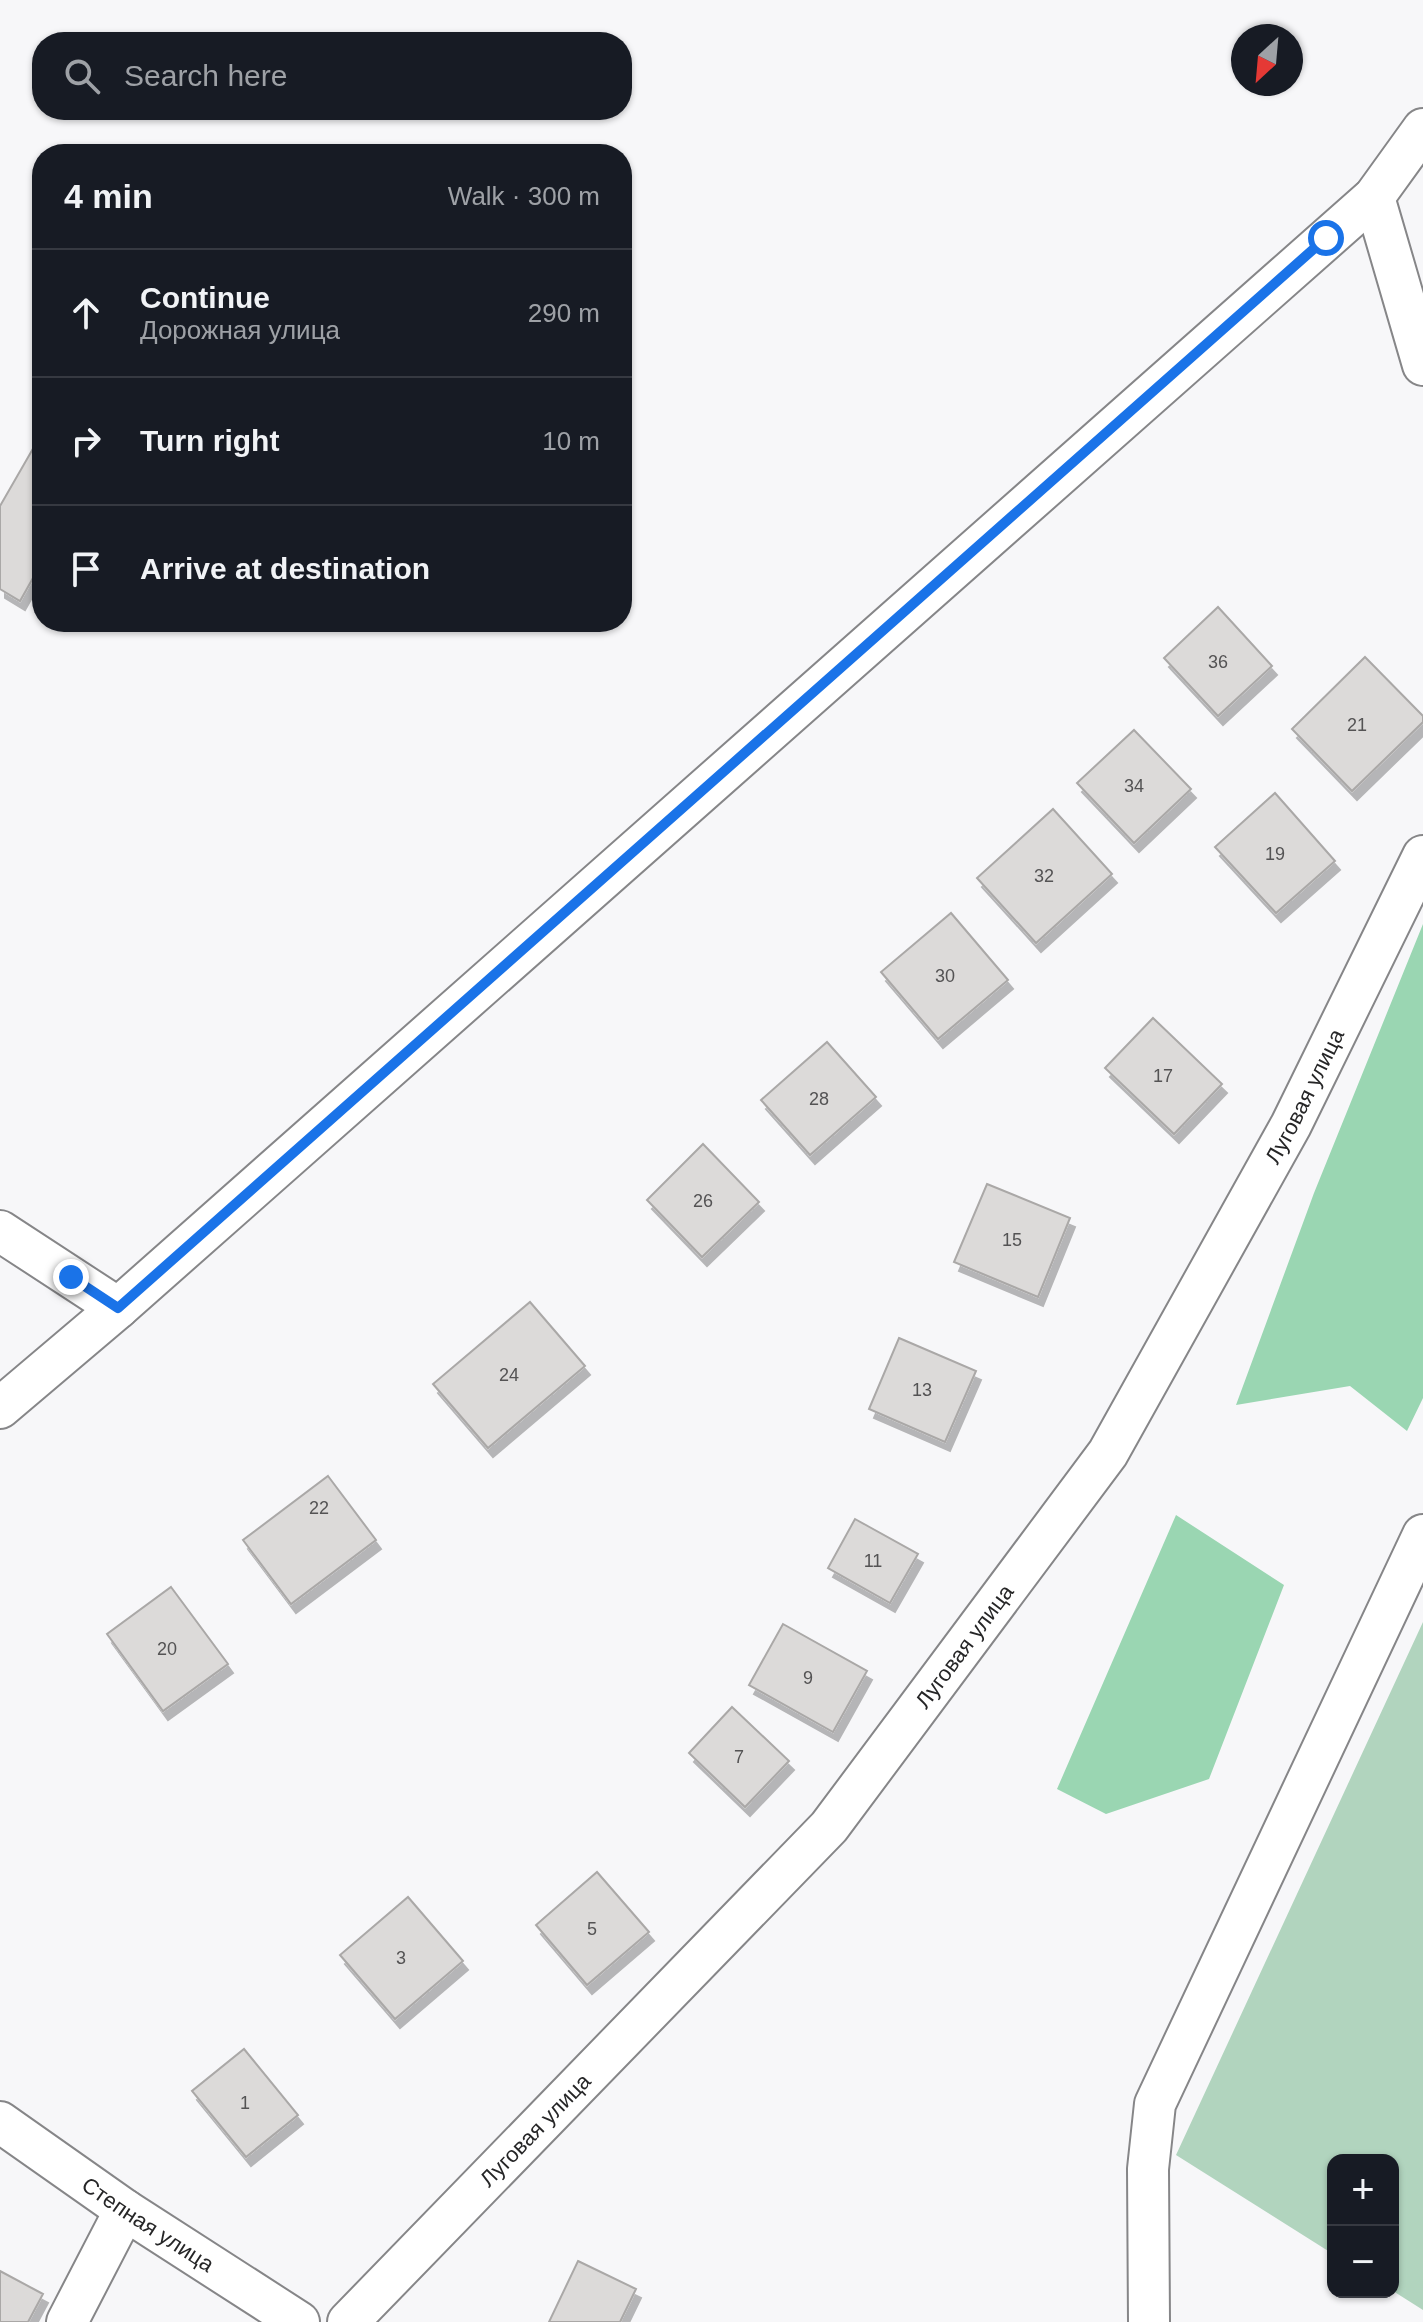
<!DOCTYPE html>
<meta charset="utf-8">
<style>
:root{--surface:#171b24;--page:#242831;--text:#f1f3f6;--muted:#9ea1a6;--line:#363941}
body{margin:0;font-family:Helvetica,sans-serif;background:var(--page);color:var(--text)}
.controls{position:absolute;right:24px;bottom:24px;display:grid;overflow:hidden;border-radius:16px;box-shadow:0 2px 6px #0004}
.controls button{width:72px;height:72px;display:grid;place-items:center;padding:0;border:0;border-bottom:2px solid var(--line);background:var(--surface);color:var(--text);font:40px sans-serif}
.compass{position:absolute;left:1231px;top:24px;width:72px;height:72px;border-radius:50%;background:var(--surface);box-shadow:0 2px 6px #0004;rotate:206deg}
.stop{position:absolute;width:24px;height:24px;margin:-18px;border:6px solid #1a73e8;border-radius:50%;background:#fff}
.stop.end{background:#1a73e8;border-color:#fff;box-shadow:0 2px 8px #0008}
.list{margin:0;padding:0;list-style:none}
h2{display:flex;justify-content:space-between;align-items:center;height:104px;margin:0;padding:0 32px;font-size:34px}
h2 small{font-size:26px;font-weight:400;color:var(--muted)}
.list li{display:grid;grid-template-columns:52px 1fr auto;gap:24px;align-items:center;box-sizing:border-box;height:128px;padding:0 32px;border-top:2px solid var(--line)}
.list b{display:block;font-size:30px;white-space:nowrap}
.list p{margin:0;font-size:26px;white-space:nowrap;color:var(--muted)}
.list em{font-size:26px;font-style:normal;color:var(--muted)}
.icon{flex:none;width:44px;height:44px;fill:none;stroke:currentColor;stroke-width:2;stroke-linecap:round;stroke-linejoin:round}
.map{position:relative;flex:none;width:1423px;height:2322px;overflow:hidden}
.search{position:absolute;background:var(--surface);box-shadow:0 2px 6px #0004;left:32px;top:32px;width:600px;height:88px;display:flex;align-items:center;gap:20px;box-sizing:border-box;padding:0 28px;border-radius:32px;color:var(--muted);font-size:30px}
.panel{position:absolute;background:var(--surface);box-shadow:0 2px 6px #0004;left:32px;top:144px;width:600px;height:488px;border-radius:32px}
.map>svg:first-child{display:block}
.green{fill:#b1d4be}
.forest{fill:#9ad6b2}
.building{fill:#dcdad9;stroke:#aaa8a7;stroke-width:2;filter:url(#shadow)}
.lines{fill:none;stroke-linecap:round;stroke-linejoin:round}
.minor-casing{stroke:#868688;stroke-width:44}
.minor{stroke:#fff;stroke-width:40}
.route{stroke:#1a73e8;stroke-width:10}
.labels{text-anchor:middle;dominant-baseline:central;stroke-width:6;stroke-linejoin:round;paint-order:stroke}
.number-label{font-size:18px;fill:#545354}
.street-label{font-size:22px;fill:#262627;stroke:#f7f7f9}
</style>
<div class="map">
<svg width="1423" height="2322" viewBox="0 0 1423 2322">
<defs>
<filter id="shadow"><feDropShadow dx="5" dy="9" stdDeviation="0" flood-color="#0004"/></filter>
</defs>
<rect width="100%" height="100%" fill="#f7f7f9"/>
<!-- green -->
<path class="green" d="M 1423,1622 L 1423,2310 L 1393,2291 L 1393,2160 L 1333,2160 L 1333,2254 L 1176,2155 Z"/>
<!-- forest -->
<path class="forest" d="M 1423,924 L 1423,1398 L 1407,1431 L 1350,1386 L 1236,1405 L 1314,1193 Z
M 1176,1515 L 1284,1585 L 1209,1779 L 1106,1814 L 1057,1789 Z"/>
<!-- building -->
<path class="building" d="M 42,433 L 42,562 L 20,601 L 0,589 L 0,506 Z
M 1218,607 L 1272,666 L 1218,716 L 1164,658 Z
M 1365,657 L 1423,716 L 1423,722 L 1352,791 L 1292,729 Z
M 1134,730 L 1191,789 L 1134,843 L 1077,783 Z
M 1275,793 L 1335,861 L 1276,913 L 1215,847 Z
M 1053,809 L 1112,874 L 1036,943 L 977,878 Z
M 951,913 L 1008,980 L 938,1039 L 881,972 Z
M 1153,1018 L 1222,1084 L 1174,1134 L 1105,1068 Z
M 827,1042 L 876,1097 L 810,1155 L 761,1100 Z
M 703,1144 L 759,1202 L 702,1257 L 647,1200 Z
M 987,1184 L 1070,1218 L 1038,1297 L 954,1262 Z
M 530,1302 L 585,1366 L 488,1448 L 433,1384 Z
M 899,1338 L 976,1371 L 945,1442 L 869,1409 Z
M 328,1476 L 376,1540 L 291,1604 L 243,1540 Z
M 855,1519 L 918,1554 L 890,1603 L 828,1568 Z
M 171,1587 L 228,1664 L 163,1711 L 107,1634 Z
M 783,1624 L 867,1671 L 833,1732 L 749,1685 Z
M 732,1707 L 789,1761 L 745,1807 L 689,1753 Z
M 597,1872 L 649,1932 L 587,1985 L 536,1925 Z
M 408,1897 L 463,1961 L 395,2019 L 340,1955 Z
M 244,2049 L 298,2115 L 246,2157 L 192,2091 Z
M 578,2261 L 636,2289 L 620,2322 L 549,2322 Z
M 0,2271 L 43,2294 L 28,2322 L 0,2322 Z"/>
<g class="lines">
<!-- minor casing -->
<g class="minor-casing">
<g id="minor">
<path d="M 1374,197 L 1423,365"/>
<path d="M 0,1231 L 118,1308"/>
<path d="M 0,1408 L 118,1308 L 1374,197 L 1423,129"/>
<path id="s1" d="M 0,2122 L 125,2210 L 299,2322"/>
<path d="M 67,2322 L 125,2210"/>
<path id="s2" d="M 348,2322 L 829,1827 L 1108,1453 L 1291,1125 L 1423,856"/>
<path d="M 1149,2322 L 1148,2169 L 1155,2104 L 1423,1535"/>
</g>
</g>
<!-- minor -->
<use href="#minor" class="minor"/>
</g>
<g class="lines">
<!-- route -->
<path class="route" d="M 71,1277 L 118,1308 L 1326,238"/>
</g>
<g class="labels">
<!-- number labels -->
<g class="number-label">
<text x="1218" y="662">36</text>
<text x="1357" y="725">21</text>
<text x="1134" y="786">34</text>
<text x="1275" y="854">19</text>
<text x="1044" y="876">32</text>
<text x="945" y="976">30</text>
<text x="1163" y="1076">17</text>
<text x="819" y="1099">28</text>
<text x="703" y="1201">26</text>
<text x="1012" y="1240">15</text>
<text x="509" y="1375">24</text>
<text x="922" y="1390">13</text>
<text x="319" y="1508">22</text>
<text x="873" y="1561">11</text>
<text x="167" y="1649">20</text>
<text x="808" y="1678">9</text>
<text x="739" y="1757">7</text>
<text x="592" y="1929">5</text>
<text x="401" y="1958">3</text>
<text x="245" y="2103">1</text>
</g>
<!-- street labels -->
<g class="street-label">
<text stroke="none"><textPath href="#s2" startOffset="1564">Луговая улица</textPath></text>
<text stroke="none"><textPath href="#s2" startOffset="916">Луговая улица</textPath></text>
<text stroke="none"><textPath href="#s2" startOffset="268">Луговая улица</textPath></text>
<text stroke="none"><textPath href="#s1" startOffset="180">Степная улица</textPath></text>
</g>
</g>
</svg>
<div class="controls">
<button>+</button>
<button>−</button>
</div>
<svg class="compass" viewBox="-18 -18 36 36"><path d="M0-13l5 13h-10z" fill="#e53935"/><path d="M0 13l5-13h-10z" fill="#9ea1a6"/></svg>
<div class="stop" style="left:1326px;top:238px"></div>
<div class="stop end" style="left:71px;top:1277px"></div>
<div class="search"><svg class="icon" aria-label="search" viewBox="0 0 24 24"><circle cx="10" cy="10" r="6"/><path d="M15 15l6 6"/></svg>Search here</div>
<section class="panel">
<h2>4 min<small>Walk · 300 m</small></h2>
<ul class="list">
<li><svg class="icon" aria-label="ahead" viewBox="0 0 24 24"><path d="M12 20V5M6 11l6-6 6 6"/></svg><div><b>Continue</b><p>Дорожная улица</p></div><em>290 m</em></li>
<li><svg class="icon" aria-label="right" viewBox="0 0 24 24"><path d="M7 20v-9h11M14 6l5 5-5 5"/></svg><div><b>Turn right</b></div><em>10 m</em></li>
<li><svg class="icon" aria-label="arrive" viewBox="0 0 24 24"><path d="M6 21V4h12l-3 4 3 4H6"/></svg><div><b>Arrive at destination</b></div></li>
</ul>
</section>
</div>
